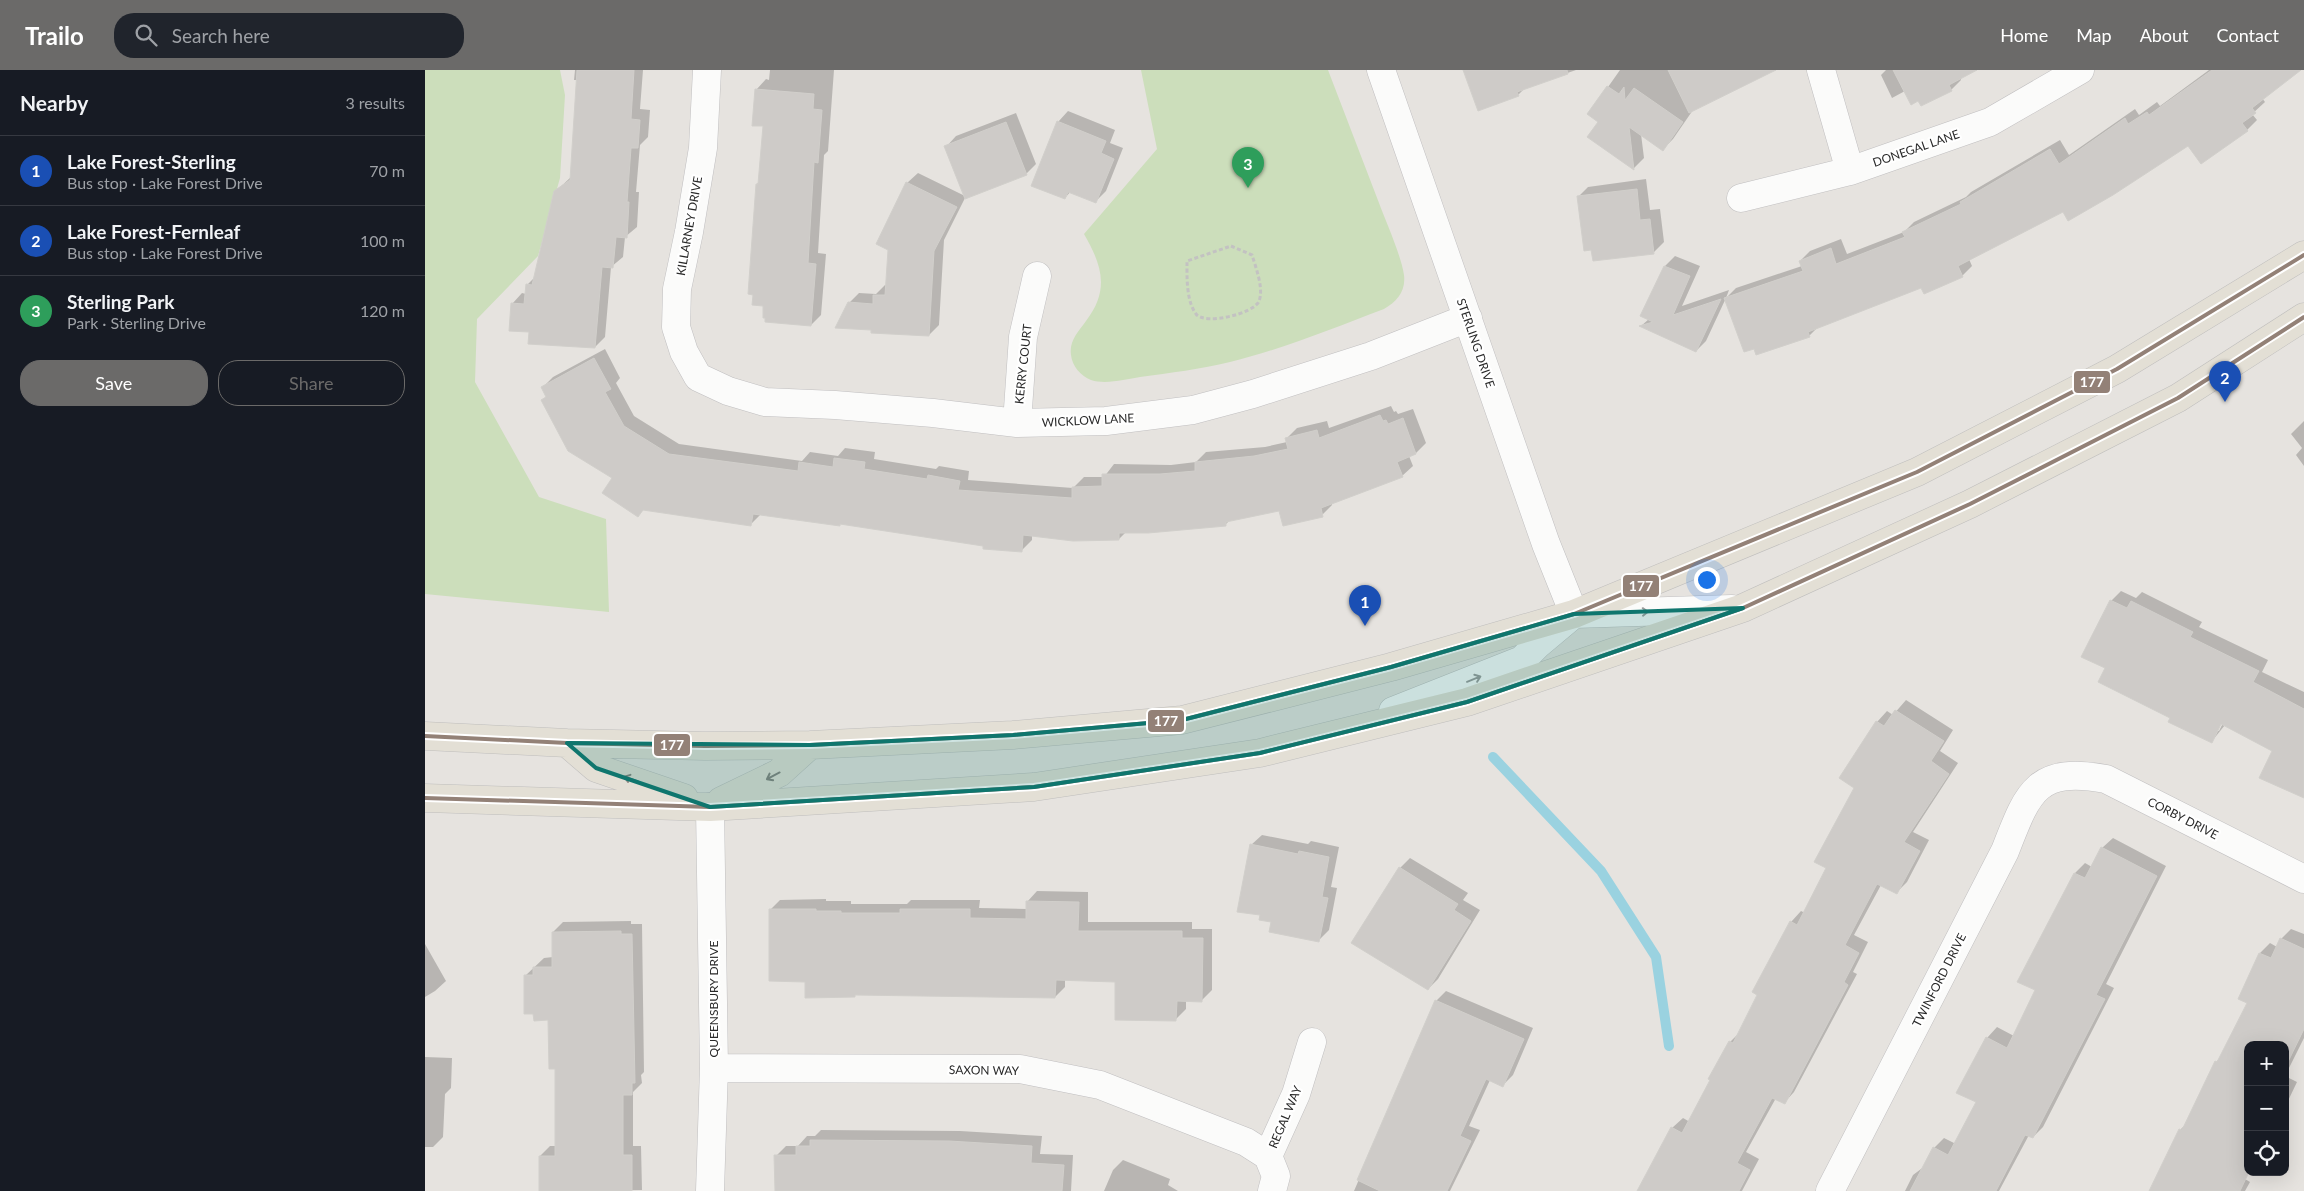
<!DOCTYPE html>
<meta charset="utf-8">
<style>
:root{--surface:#171b24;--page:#20242c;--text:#f1f3f6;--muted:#9ea1a6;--line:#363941;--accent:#6b6a69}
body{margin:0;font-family:Lato,sans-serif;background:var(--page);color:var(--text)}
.controls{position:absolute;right:15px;bottom:15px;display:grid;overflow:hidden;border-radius:10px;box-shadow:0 5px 20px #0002}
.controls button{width:45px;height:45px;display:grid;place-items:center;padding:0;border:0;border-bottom:1px solid var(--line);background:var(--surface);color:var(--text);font:25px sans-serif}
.you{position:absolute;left:1281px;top:509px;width:18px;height:18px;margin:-12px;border:4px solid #fff;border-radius:50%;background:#1a73e8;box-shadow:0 0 0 8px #1a73e833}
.badge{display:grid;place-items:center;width:32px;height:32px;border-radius:50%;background:var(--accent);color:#fff;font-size:16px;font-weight:700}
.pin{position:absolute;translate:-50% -41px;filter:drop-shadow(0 1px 2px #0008)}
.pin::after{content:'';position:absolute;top:26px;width:18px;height:15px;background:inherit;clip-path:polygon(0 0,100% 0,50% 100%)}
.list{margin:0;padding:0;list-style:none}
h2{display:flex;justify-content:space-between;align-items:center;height:65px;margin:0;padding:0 20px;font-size:21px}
h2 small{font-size:16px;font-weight:400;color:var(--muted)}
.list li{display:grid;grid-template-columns:32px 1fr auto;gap:15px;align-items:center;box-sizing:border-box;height:70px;padding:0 20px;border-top:1px solid var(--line)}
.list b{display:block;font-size:19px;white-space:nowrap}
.list p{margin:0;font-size:16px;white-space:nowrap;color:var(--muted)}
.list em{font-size:16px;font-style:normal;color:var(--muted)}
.actions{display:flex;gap:10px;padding:15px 20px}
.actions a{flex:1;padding:11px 0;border:1px solid var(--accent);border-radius:20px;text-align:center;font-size:18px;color:var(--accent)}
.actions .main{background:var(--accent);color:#fff}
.icon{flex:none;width:28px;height:28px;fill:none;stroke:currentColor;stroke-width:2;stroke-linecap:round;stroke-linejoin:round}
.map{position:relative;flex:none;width:1879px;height:1121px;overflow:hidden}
header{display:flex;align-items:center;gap:30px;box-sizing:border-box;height:70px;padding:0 25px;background:var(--accent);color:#fff}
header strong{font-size:24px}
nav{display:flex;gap:28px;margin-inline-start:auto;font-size:18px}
.search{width:350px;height:45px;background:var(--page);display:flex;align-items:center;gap:12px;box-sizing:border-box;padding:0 18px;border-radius:20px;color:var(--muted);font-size:19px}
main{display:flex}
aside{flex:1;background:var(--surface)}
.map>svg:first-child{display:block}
.green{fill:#ccdebb}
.shadow{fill:#0003;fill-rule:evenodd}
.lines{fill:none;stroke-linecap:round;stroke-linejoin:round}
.stream{stroke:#9ad2e0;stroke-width:10}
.building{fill:#cecbc8;stroke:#d1cfcb}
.street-casing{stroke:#c0bfc0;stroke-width:29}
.primary-casing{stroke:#bfbebd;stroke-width:29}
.path{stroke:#c3c2c2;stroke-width:3;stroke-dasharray:4 2.5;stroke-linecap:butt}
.street{stroke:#fbfbfa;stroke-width:28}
.primary{stroke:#e3dfd5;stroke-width:28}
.bus-1-casing{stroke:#fff;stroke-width:8}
.bus-1{stroke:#938177;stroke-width:4}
.oneway{stroke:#9c9c9c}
.oneway2{stroke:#86847f}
.marked{fill:#0f766e;fill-opacity:0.2;stroke:#0f766e;stroke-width:4;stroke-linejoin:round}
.labels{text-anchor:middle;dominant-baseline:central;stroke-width:4.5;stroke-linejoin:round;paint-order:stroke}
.street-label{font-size:12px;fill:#292929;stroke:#fff}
.line-badge{stroke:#fff;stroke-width:2}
.badge-label{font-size:14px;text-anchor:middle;font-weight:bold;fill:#fff}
</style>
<header>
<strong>Trailo</strong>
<div class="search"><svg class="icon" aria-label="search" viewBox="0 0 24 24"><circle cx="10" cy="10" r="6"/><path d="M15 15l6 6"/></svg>Search here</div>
<nav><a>Home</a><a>Map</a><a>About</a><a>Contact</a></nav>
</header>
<main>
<aside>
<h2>Nearby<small>3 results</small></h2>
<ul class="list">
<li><span class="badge" style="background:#1a4fb4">1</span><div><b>Lake Forest-Sterling</b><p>Bus stop · Lake Forest Drive</p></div><em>70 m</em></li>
<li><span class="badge" style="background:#1a4fb4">2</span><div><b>Lake Forest-Fernleaf</b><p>Bus stop · Lake Forest Drive</p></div><em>100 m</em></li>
<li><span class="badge" style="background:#2e9e5b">3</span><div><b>Sterling Park</b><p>Park · Sterling Drive</p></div><em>120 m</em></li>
</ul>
<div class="actions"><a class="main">Save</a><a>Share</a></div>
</aside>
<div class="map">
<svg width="1879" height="1121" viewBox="0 0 1879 1121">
<rect width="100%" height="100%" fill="#e6e3df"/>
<!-- green -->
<path class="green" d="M 0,0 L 135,0 L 140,25 L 135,108 L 113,186 L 52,249 L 50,312 L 114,427 L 181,449 L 184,542 L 0,524 Z
M 716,0 L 903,0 C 920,44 937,89 954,133 C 961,152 976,185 979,205 C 981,221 972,232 959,239 C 909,258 858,279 805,292 C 776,299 745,303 715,307 C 701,309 681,315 666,310 C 656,306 647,296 646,285 C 644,271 653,262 661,251 C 685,220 677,195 659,164 L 732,79 Z"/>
<!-- shadow -->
<path class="shadow" d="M 150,0 L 218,0 L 215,39 L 225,40 L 223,67 L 215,75 L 211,122 L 214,122 L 212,157 L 200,167 L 198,187 L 186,197 L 180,267 L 170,277 L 106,261 L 87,234 L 97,223 L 101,224 L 102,215 L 110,207 L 130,122 L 146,107 L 153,10 L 149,10 Z
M 345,0 L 409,0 L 403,81 L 399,85 L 393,183 L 401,184 L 396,245 L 386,255 L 332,114 L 335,111 L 339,55 L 331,20 L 341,9 L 344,10 Z
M 1039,0 L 1151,0 L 1100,18 L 1093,25 Z
M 1195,0 L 1333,0 L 1268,40 L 1248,69 L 1238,79 L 1216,64 L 1219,88 L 1209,98 L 1164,67 L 1175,52 L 1164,44 Z
M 1461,0 L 1533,0 L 1536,10 L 1526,20 L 1494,29 L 1480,21 L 1467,28 L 1456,5 Z
M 1784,0 L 1873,0 L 1837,28 L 1840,32 L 1827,44 L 1832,50 L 1822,60 L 1763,74 L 1544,189 L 1547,196 L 1537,206 L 1497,217 L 1394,256 L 1384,266 L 1330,277 L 1301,228 L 1281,271 L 1271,281 L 1216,256 L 1224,249 L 1240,196 L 1250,186 L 1275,196 L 1257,236 L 1304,220 L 1301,228 L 1311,218 L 1377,196 L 1375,191 L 1385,181 L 1416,169 L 1422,184 L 1479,162 L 1489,152 L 1541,127 L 1546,122 L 1635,70 L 1644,85 L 1710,39 L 1714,45 L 1732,32 L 1735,36 Z
M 643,41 L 690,60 L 685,73 L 698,78 L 681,121 L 671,131 L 646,121 L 640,128 L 633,52 Z
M 591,43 L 611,94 L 601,104 L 540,128 L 519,170 L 514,255 L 504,265 L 424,233 L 434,223 L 451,224 L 460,215 L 462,215 L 482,113 L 493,103 L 540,126 L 521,77 L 531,66 Z
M 1221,109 L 1225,140 L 1235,139 L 1239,172 L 1229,182 L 1169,190 L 1153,127 L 1163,117 Z
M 180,279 L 195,308 L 191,313 L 209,346 L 254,374 L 377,391 L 385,382 L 413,386 L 420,378 L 450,382 L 449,389 L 511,399 L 514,396 L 544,401 L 543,410 L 648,418 L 659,407 L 679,407 L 689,394 L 746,395 L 771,392 L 781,382 L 840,377 L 862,372 L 862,368 L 872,358 L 902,351 L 904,358 L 966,336 L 969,342 L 971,341 L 973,344 L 988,339 L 1001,373 L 991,383 L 984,386 L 988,396 L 977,406 L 907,433 L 907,435 L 897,445 L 855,440 L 805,450 L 800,455 L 701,462 L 694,469 L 607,465 L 607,470 L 596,481 L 417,453 L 414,455 L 336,444 L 326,454 L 219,439 L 213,445 L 189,408 L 118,330 L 122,326 L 118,317 L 128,307 Z
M 1879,351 L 1879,396 L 1871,385 L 1877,378 L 1866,364 Z
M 1696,521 L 1711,528 L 1717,522 L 1777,552 L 1774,557 L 1843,590 L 1837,602 L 1879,622 L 1879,727 L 1848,681 L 1800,655 L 1787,671 L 1746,647 L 1682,598 L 1686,531 ZM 1798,648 L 1800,649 L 1794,661 L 1791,661 Z
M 1481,630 L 1528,660 L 1515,681 L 1533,693 L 1488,762 L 1504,770 L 1482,812 L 1471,823 L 1456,815 L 1429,865 L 1443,872 L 1428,902 L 1432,904 L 1369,1022 L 1359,1033 L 1351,1028 L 1321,1082 L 1334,1089 L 1317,1121 L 1223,1121 L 1247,1058 L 1258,1048 L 1265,1052 L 1305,972 L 1314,963 L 1334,924 L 1366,852 L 1376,841 L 1380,843 L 1403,798 L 1431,717 L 1416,707 L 1452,652 L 1462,641 L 1468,645 Z
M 837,765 L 883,774 L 886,771 L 914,777 L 906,817 L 912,818 L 904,860 L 894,870 L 847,851 L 826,775 Z
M 1688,768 L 1741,796 L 1681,914 L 1689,918 L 1618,1057 L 1608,1067 L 1604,1065 L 1574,1121 L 1480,1121 L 1488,1105 L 1500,1096 L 1509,1078 L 1519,1068 L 1531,1074 L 1553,1032 L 1562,968 L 1572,957 L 1589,966 L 1612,920 L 1650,803 L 1660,793 L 1667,797 L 1677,778 Z
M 985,788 L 1043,823 L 1038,830 L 1055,840 L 1013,909 L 1003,919 L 975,798 Z
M 612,821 L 663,822 L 663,852 L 767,852 L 767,859 L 787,859 L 787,920 L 777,930 L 761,930 L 761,939 L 751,949 L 691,910 L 640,909 L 640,917 L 630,927 L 432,924 L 429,926 L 382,911 L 345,840 L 355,830 L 401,829 L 401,831 L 426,831 L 426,834 L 482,834 L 486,830 L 555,830 L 554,838 L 602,839 L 602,832 Z
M 206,851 L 206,854 L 217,854 L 219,1002 L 216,1005 L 217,1013 L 208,1022 L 208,1076 L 216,1076 L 217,1120 L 115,1121 L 115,1086 L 125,1076 L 131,1076 L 131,998 L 125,949 L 100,906 L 119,888 L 128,887 L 128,862 L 138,852 Z
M 1866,859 L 1879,864 L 1879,968 L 1860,1006 L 1872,1012 L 1860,1037 L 1860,975 L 1823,975 L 1820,1109 L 1825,1112 L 1820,1121 L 1727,1121 L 1755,1060 L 1761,1054 L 1791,992 L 1797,986 L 1824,933 L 1835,883 L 1845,873 L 1852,877 L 1856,869 Z
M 0,874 L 21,911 L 10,921 L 0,927 Z
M 1021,921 L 1108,958 L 1088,1005 L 1078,1015 L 1065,1010 L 1044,1056 L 1055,1060 L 1025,1121 L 929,1121 L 1011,931 Z
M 0,987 L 27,988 L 26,1018 L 20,1024 L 18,1067 L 8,1077 L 0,1077 Z
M 396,1060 L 535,1061 L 617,1066 L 615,1084 L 648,1085 L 646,1121 L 351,1121 L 351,1086 L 361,1076 L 373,1076 L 382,1066 L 390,1066 Z
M 698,1090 L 745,1109 L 743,1115 L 753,1121 L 679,1121 L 688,1100 Z"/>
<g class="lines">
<!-- stream -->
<path class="stream" d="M 1068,687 L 1176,801 L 1231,887 L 1244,976"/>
</g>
<!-- building -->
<path class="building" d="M 152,0 L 209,0 L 206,49 L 215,50 L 213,78 L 206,78 L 202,132 L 204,132 L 202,168 L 191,167 L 188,198 L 177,197 L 170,278 L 103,274 L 104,262 L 84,261 L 86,233 L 99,234 L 101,214 L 107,215 L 129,121 L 145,110 Z
M 1038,0 L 1142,0 L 1143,4 L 1092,22 L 1094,26 L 1053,41 Z
M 1243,0 L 1351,0 L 1264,43 Z
M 1468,0 L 1552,0 L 1524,15 L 1527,21 L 1496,36 L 1493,31 L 1486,35 Z
M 1787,0 L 1876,0 L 1827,38 L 1831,43 L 1817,53 L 1823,61 L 1776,94 L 1763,76 L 1688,125 L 1643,151 L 1638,142 L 1533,196 L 1538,207 L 1499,224 L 1496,218 L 1383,262 L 1385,267 L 1331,285 L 1329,279 L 1319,282 L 1299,228 L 1378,201 L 1374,191 L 1406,178 L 1411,194 L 1480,167 L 1477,162 L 1536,134 L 1535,132 L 1625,79 L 1634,94 L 1700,48 L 1703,54 L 1722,42 L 1724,45 Z
M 1182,16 L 1194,24 L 1199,17 L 1200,30 L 1209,18 L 1258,52 L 1238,81 L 1204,57 L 1209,100 L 1162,67 L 1173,52 L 1162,44 Z
M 330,19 L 389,24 L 388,39 L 397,40 L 393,93 L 389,92 L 383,193 L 391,194 L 386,256 L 340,252 L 340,248 L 338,248 L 338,236 L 327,235 L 328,225 L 323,224 L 331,114 L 333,114 L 338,56 L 327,56 Z
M 632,51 L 681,71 L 676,83 L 689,89 L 671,133 L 643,122 L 640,129 L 606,116 Z
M 581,52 L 602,105 L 540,129 L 519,76 Z
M 481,112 L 532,137 L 509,181 L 504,266 L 446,263 L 446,260 L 410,258 L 423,232 L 448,234 L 448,225 L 460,225 L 463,180 L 451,174 Z
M 1212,119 L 1215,150 L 1225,149 L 1229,184 L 1168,191 L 1166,180 L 1159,181 L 1152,126 Z
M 1239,196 L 1265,206 L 1248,245 L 1296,229 L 1271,282 L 1214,256 L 1228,252 L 1215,246 Z
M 169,288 L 186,319 L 180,322 L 199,356 L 244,384 L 373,401 L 374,392 L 408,397 L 409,388 L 440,392 L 439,399 L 502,409 L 503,405 L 535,411 L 533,420 L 647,428 L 647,417 L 677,416 L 677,404 L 735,404 L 770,401 L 770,392 L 829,386 L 863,379 L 860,368 L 892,360 L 894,368 L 955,345 L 958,351 L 961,350 L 963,354 L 978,348 L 991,384 L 972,392 L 978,407 L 896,438 L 898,447 L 858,456 L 854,441 L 801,452 L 801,456 L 723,463 L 694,463 L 694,470 L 648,471 L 598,465 L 597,482 L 558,479 L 558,476 L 415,454 L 415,456 L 328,444 L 326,456 L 218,440 L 213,447 L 177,423 L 187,408 L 143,381 L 116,330 L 121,327 L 116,317 Z
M 1685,530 L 1702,538 L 1706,531 L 1768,562 L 1765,567 L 1834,601 L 1828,612 L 1879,639 L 1879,728 L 1834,708 L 1847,681 L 1796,654 L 1787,673 L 1743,652 L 1745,648 L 1673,612 L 1680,598 L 1656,587 Z
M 1470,640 L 1519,671 L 1506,691 L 1524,704 L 1479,772 L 1495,781 L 1472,824 L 1452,814 L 1420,875 L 1434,883 L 1419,912 L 1423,915 L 1360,1034 L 1347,1028 L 1312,1093 L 1325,1100 L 1314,1121 L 1212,1121 L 1246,1057 L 1257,1063 L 1285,1010 L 1283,1009 L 1304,971 L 1308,973 L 1332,925 L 1327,922 L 1365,851 L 1372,855 L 1401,798 L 1389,792 L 1429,718 L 1414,708 L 1451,651 L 1459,656 Z
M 825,774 L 873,784 L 874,781 L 904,787 L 897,827 L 903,828 L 894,872 L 844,862 L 846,852 L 834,850 L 835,845 L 812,842 Z
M 1676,777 L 1732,806 L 1671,925 L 1680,929 L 1608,1068 L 1600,1065 L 1571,1121 L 1485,1121 L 1508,1077 L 1523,1085 L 1551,1032 L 1531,1023 L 1561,967 L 1582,978 L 1610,920 L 1592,912 L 1649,803 L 1660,808 Z
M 974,797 L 1033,834 L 1029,840 L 1046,851 L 1003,920 L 926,873 Z
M 601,831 L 654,832 L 653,861 L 757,861 L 757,868 L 778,868 L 777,932 L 752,931 L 751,951 L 690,950 L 690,912 L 631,910 L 630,928 L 430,925 L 430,927 L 380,928 L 380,912 L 344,911 L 344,839 L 391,839 L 391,841 L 416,841 L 416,843 L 475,843 L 475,839 L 545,839 L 545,848 L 601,849 Z
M 196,861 L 196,864 L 207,864 L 210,1013 L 207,1013 L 207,1025 L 198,1025 L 198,1085 L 207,1085 L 207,1121 L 114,1121 L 114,1086 L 130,1086 L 130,999 L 124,999 L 123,950 L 109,951 L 108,944 L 99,944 L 99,905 L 108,905 L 108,897 L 127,897 L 127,862 Z
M 1855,868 L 1879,879 L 1879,959 L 1860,998 L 1860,975 L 1823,975 L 1824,1102 L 1815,1121 L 1724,1121 L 1754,1059 L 1757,1060 L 1790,991 L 1792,992 L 1822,933 L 1813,929 L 1834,883 L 1846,888 Z
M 1010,930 L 1099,969 L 1078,1017 L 1061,1009 L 1035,1066 L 1046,1071 L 1022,1121 L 955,1121 L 932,1110 Z
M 385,1070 L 524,1071 L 607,1076 L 606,1093 L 639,1095 L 637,1121 L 350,1121 L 349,1085 L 371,1085 L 371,1076 L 385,1076 Z"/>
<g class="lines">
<!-- street casing -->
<g class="street-casing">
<path id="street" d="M 282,0 L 278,78 L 264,162 L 252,219 L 251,257 L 259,282 L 273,307 L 303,321 L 340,332 L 410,335 L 508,343 L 592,353 L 681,351 L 768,340 L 828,324 L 946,286 L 1043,248
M 956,0 L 1121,474 L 1149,544
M 1396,0 L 1425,101
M 1316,128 L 1425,101 L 1565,52 L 1655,0
M 592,353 L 598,267 L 612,206
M 968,641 L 1097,590 L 1112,575 L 1149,544 L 1307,539
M 285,737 L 289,998 L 285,1121
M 289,998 L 595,999 L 675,1015 L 821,1072 L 843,1086
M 847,1121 L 851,1106 L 843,1086 L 871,1024 L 887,972
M 1405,1121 L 1580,781 C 1603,722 1611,696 1681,709 L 1879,809"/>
</g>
<!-- primary casing -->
<g class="primary-casing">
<path id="primary" d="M 0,666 L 142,673 L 280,676 L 385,675 L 588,665 L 757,650 L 966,597 L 1149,544 L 1492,402 L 1692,299 L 1879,185
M 142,673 L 171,698 L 259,728
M 0,728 L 285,737 L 609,717 L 835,683 L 1042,632 L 1318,538 L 1545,434 L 1753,328 L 1879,247
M 296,731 L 354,703 L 385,675"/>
</g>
<!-- path -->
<path class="path" d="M 806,176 L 827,185 C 831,198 839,219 834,231 C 830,243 780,256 771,244 C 761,230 762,207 762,191 Z"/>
<!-- street -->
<use href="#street" class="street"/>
<!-- primary -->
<use href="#primary" class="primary"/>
<!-- bus-1 casing -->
<g class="bus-1-casing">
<path id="bus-1" d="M 0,666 L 142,673 L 280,676 L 385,675 L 588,665 L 757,650 L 966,597 L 1149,544 L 1492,402 L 1692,299 L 1879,185
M 0,728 L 285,737 L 609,717 L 835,683 L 1042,632 L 1318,538 L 1545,434 L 1753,328 L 1879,247"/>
</g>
<!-- bus-1 -->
<use href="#bus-1" class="bus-1"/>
</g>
<!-- one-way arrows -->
<defs><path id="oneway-shaft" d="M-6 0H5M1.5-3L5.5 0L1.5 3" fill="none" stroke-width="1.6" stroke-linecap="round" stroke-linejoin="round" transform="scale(1.25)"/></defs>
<g class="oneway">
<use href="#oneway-shaft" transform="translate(1216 542) rotate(-2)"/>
<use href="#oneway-shaft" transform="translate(1049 609) rotate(-22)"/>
</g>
<g class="oneway2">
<use href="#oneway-shaft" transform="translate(348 706) rotate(152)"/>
<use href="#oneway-shaft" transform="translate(206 709) rotate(-161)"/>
</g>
<!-- marked area -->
<path class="marked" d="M 1318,538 L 1042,632 L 835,683 L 609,717 L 285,737 L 171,698 L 142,673 L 385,675 L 588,665 L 757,650 L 966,597 L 1149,544 Z"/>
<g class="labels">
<!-- street labels -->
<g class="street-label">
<text transform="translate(1491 78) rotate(-19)">DONEGAL LANE</text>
<text transform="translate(264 156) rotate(-80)">KILLARNEY DRIVE</text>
<text transform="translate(1051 273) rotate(71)">STERLING DRIVE</text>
<text transform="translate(598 294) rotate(-84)">KERRY COURT</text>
<text transform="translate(663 350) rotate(-3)">WICKLOW LANE</text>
<text transform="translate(1758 748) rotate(27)">CORBY DRIVE</text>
<text transform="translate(1514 910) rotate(-63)">TWINFORD DRIVE</text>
<text transform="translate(288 929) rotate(-90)">QUEENSBURY DRIVE</text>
<text transform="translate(559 1000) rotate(1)">SAXON WAY</text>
<text transform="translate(860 1047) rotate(-67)">REGAL WAY</text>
</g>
</g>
<g class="line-badge">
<rect x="1648" y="300" width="38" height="24" rx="5" fill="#938177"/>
<rect x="1197" y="504" width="38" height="24" rx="5" fill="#938177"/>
<rect x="722" y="639" width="38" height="24" rx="5" fill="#938177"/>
<rect x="228" y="663" width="38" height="24" rx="5" fill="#938177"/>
</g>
<g class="badge-label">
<text x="1667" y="317">177</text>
<text x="1216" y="521">177</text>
<text x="741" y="656">177</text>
<text x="247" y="680">177</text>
</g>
</svg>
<div class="controls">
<button>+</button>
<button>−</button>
<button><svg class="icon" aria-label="locate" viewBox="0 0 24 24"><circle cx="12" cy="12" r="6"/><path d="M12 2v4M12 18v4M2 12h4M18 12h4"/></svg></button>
</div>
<div class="you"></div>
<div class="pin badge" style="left:940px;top:556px;background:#1a4fb4">1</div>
<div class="pin badge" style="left:1800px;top:332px;background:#1a4fb4">2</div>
<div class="pin badge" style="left:823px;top:118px;background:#2e9e5b">3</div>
</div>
</main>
